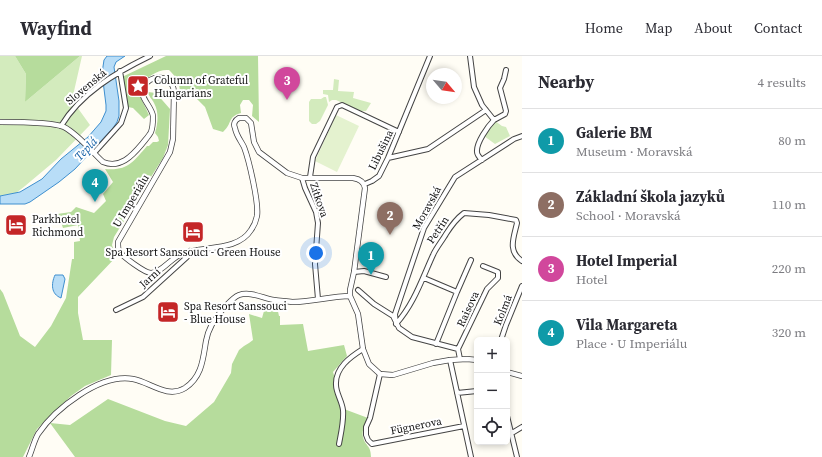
<!DOCTYPE html>
<meta charset="utf-8">
<style>
:root{--surface:#fff;--page:#f7f7f7;--text:#2b2b33;--muted:#7c7c81;--line:#e1e1e2;--accent:#1a73e8}
body{margin:0;font-family:"Source Serif 4",serif;background:var(--page);color:var(--text)}
.controls{position:absolute;right:12px;bottom:12px;display:grid;overflow:hidden;border-radius:6px;box-shadow:0 2px 6px #0003}
.controls button{width:36px;height:36px;display:grid;place-items:center;padding:0;border:0;border-bottom:1px solid var(--line);background:var(--surface);color:var(--text);font:20px sans-serif}
.compass{position:absolute;left:426px;top:12px;width:36px;height:36px;border-radius:50%;background:var(--surface);box-shadow:0 2px 6px #0003;rotate:119deg}
.you{position:absolute;left:316px;top:197px;width:14px;height:14px;margin:-10px;border:3px solid #fff;border-radius:50%;background:#1a73e8;box-shadow:0 0 0 6px #1a73e833}
.badge{display:grid;place-items:center;width:26px;height:26px;border-radius:50%;background:var(--accent);color:#fff;font-size:13px;font-weight:700}
.pin{position:absolute;translate:-50% -33px;filter:drop-shadow(0 1px 2px #0008)}
.pin::after{content:'';position:absolute;top:21px;width:14px;height:12px;background:inherit;clip-path:polygon(0 0,100% 0,50% 100%)}
.list{margin:0;padding:0;list-style:none}
h2{display:flex;justify-content:space-between;align-items:center;height:52px;margin:0;padding:0 16px;font-size:17px}
h2 small{font-size:13px;font-weight:400;color:var(--muted)}
.list li{display:grid;grid-template-columns:26px 1fr auto;gap:12px;align-items:center;box-sizing:border-box;height:64px;padding:0 16px;border-top:1px solid var(--line)}
.list b{display:block;font-size:15px;white-space:nowrap}
.list p{margin:0;font-size:13px;white-space:nowrap;color:var(--muted)}
.list em{font-size:13px;font-style:normal;color:var(--muted)}
.icon{flex:none;width:22px;height:22px;fill:none;stroke:currentColor;stroke-width:2;stroke-linecap:round;stroke-linejoin:round}
.map{position:relative;flex:none;width:522px;height:401px;overflow:hidden}
header{display:flex;align-items:center;gap:24px;box-sizing:border-box;height:56px;padding:0 20px;background:var(--surface);border-bottom:1px solid var(--line)}
header strong{font-size:19px}
nav{display:flex;gap:22px;margin-inline-start:auto;font-size:14px}
main{display:flex}
aside{flex:1;background:var(--surface)}
.map>svg:first-child{display:block}
.green{fill:#d3ebbd}
.forest{fill:#b6dc9c}
.pitch{fill:#e4f2cf}
.water{fill:#b8ddf7;stroke:#3e8fcf}
.lines{fill:none;stroke-linecap:round;stroke-linejoin:round}
.minor-casing{stroke:#444;stroke-width:6}
.tertiary-casing{stroke:#444;stroke-width:6}
.minor{stroke:#fff;stroke-width:4}
.tertiary{stroke:#fff;stroke-width:4.5}
.labels{text-anchor:middle;dominant-baseline:central;stroke-width:4;stroke-linejoin:round;paint-order:stroke}
.poi-label{font-size:11px;fill:#111;stroke:#fff;text-anchor:start}
.street-label{font-size:11px;fill:#111;stroke:#fff}
.water-label{font-size:12px;font-style:italic;fill:#1761a6;stroke:#fff}
</style>
<header>
<strong>Wayfind</strong>
<nav><a>Home</a><a>Map</a><a>About</a><a>Contact</a></nav>
</header>
<main>
<div class="map">
<svg width="522" height="401" viewBox="0 0 522 401">
<rect width="100%" height="100%" fill="#fffdf5"/>
<!-- green -->
<path class="green" d="M 0,0 L 15,0 L 26,18 L 25,46 L 80,0 L 82,0 L 72,44 L 90,69 L 56,104 L 25,130 L 16,137 L 0,140 Z
M 334,23 L 339,24 L 338,35 L 354,36 L 353,42 L 371,47 L 366,55 L 360,55 L 336,44 L 332,44 L 329,46 L 328,39 L 323,38 L 323,34 L 333,34 Z
M 324,41 L 326,41 L 328,49 L 320,65 L 316,68 L 312,68 L 309,65 L 309,46 L 311,43 L 321,43 Z
M 495,65 L 502,70 L 506,71 L 510,80 L 495,88 L 484,80 L 489,72 Z"/>
<!-- forest -->
<path class="forest" d="M 15,0 L 80,0 L 25,46 L 26,18 Z
M 166,0 L 258,0 L 259,66 L 252,60 L 253,49 L 249,44 L 243,44 L 240,49 L 241,57 C 227,61 233,67 223,76 L 213,73 L 205,51 L 192,38 L 180,37 C 180,26 176,21 169,14 C 157,13 149,21 140,27 L 134,26 L 130,28 L 136,32 L 149,59 L 144,63 L 133,52 L 128,51 L 122,21 Z
M 148,36 L 156,37 L 170,53 L 168,89 L 163,102 L 149,124 L 139,130 L 135,141 L 137,144 L 114,181 L 112,189 L 116,201 L 78,241 L 78,257 L 83,284 L 112,284 L 111,319 L 85,330 L 71,340 L 37,373 L 23,401 L 0,401 L 0,233 L 3,237 L 20,280 L 35,291 L 51,270 L 66,242 L 72,203 L 74,203 L 74,186 L 80,185 L 78,169 L 63,172 L 62,169 L 57,166 L 57,158 L 71,156 L 76,151 L 94,157 L 106,145 L 103,138 L 113,126 L 105,113 C 128,115 133,106 147,90 L 149,90 L 153,86 L 157,86 L 159,85 L 158,81 L 155,77 C 158,67 159,56 154,47 C 152,43 149,41 148,36 Z
M 266,248 L 277,251 L 279,260 L 280,260 L 280,269 L 303,268 L 308,295 L 344,289 L 347,300 L 333,316 L 344,353 L 368,362 C 366,367 361,375 363,381 C 365,390 371,389 371,401 L 75,401 L 50,367 L 70,369 L 108,343 L 165,365 L 186,370 L 214,346 L 231,317 L 232,308 L 239,294 L 244,290 L 249,287 L 253,284 L 249,258 L 262,262 Z"/>
<!-- pitch -->
<path class="pitch" d="M 336,59 L 359,70 L 337,116 L 315,105 Z"/>
<!-- water -->
<path class="water" d="M 107,0 L 125,0 L 116,6 L 114,11 L 119,45 L 119,60 L 117,66 L 113,72 L 75,113 L 59,126 L 30,146 L 25,148 L 0,148 L 0,140 L 20,136 L 42,123 L 61,103 L 88,81 L 101,66 L 106,55 L 106,49 L 102,17 L 104,4 Z
M 55,219 L 63,219 L 65,223 L 61,242 C 51,238 51,228 55,219 Z"/>
<g class="lines">
<!-- minor casing -->
<g class="minor-casing">
<path id="minor" d="M 470,0 L 474,31 L 482,49 L 494,64 C 488,70 476,87 477,96 C 477,99 480,102 482,104
M 494,64 L 505,58 L 506,55 L 500,32 L 504,23 L 506,14
M 61,70 C 81,37 115,17 150,0
M 94,97 L 121,67 L 126,52 L 120,15
M 388,102 L 428,93 L 486,54
M 310,121 L 313,101 L 337,51 L 342,49 L 399,76
M 302,122 L 305,132 L 316,156 L 318,167 L 315,208 L 318,243
M 365,128 L 372,125 L 379,120 L 388,102 L 430,0
M 354,216 L 364,215 L 386,221
M 424,222 L 457,236
M 358,234 L 374,248 L 393,260 L 399,272 L 412,281 L 458,293
M 116,254 L 143,241 L 187,201 L 190,195
M 396,268 L 395,258 L 424,172 L 455,121 L 514,83 L 522,80
M 396,268 C 414,248 422,223 433,199 C 436,192 442,185 446,178 C 451,170 456,163 464,157 L 489,159 L 516,164 L 517,167 C 514,181 507,195 522,205
M 501,284 L 506,269 L 522,230
M 436,288 L 457,236 L 471,204
M 458,293 L 487,233 L 498,222 L 498,216 L 483,210
M 458,293 L 460,303
M 450,304 L 471,401
M 380,318 L 370,362 L 366,371 L 366,379 L 368,384 L 372,388 L 464,370
M 457,337 L 477,335
M 507,360 L 517,401
M 512,377 L 522,371
M 339,388 C 341,377 344,365 343,354 C 342,345 336,337 336,329 C 335,312 350,301 363,293"/>
</g>
<!-- tertiary casing -->
<g class="tertiary-casing">
<path id="tertiary" d="M 0,66 C 13,66 53,66 64,71 C 79,79 91,95 103,106 C 120,113 132,100 142,88 C 145,84 149,80 151,76 C 153,71 153,65 153,60 C 152,51 139,41 143,32 C 149,17 173,18 174,36 L 173,83 L 170,96 L 118,186 C 118,189 118,193 119,195 C 123,201 145,217 151,217 C 162,217 172,200 184,197 C 205,190 238,195 251,174 C 254,170 256,165 257,160 C 259,147 249,104 244,91 C 241,85 236,79 235,72 C 233,68 235,64 239,62 L 246,62 L 251,67 L 254,86 L 259,96 L 287,117 L 302,122 L 353,122 C 359,123 364,125 365,132 L 354,216 L 350,234 L 350,240 L 358,258 L 363,293 L 369,308 L 380,318 L 393,319 L 433,307 L 450,304 L 467,303 L 477,304
M 507,316 L 522,320
M 29,401 C 32,394 34,385 38,378 C 55,353 100,317 133,323 C 150,326 167,343 185,332 C 202,321 203,303 206,285 C 208,273 215,262 223,253 C 228,248 232,242 239,239 C 250,235 263,242 274,244 C 280,245 287,245 292,246 C 312,246 331,240 350,240"/>
</g>
<!-- minor -->
<use href="#minor" class="minor"/>
<!-- tertiary -->
<use href="#tertiary" class="tertiary"/>
</g>
<!-- icons -->
<defs>
<g id="sight-square" transform="scale(1.15)"><rect x="-9" y="-9" width="18" height="18" rx="4" fill="#c42627" stroke="#fff"/><path d="M0-6L1.8-2.2L6-1.7L2.9 1.2L3.7 5.4L0 3.3L-3.7 5.4L-2.9 1.2L-6-1.7L-1.8-2.2Z" fill="#fff"/></g>
<g id="hotel-square" transform="scale(1.15)"><rect x="-9" y="-9" width="18" height="18" rx="4" fill="#c42627" stroke="#fff"/><path d="M-6-4.5h1.5V1H6V5H4.5V3h-9V5H-6ZM-4 0a1.8 1.8 0 1 1 3.6 0ZM.5 0V-2.5h3Q6-2.5 6 0Z" fill="#fff"/></g>
</defs>
<g fill-rule="evenodd">
<use href="#sight-square" x="138" y="30"/>
<use href="#hotel-square" x="16" y="169"/>
<use href="#hotel-square" x="193" y="176"/>
<use href="#hotel-square" x="168" y="256"/>
</g>
<g class="labels">
<!-- poi labels -->
<g class="poi-label">
<text x="154" y="24">Column of Grateful<tspan x="154" dy="13">Hungarians</tspan></text>
<text x="32" y="163">Parkhotel<tspan x="32" dy="13">Richmond</tspan></text>
<text x="193" y="196" text-anchor="middle">Spa Resort Sanssouci - Green House</text>
<text x="184" y="250">Spa Resort Sanssouci<tspan x="184" dy="13">- Blue House</tspan></text>
</g>
<!-- street labels -->
<g class="street-label">
<text transform="translate(86 31) rotate(-40)">Slovenská</text>
<text transform="translate(381 94) rotate(-64)">Libušina</text>
<text transform="translate(319 144) rotate(71)">Zítkova</text>
<text transform="translate(131 145) rotate(-59)">U Imperiálu</text>
<text transform="translate(427 152) rotate(-61)">Moravská</text>
<text transform="translate(438 174) rotate(-56)">Petřín</text>
<text transform="translate(150 222) rotate(-42)">Jarní</text>
<text transform="translate(468 253) rotate(-65)">Raisova</text>
<text transform="translate(503 254) rotate(-68)">Kolmá</text>
<text transform="translate(416 370) rotate(-11)">Fügnerova</text>
</g>
<!-- water labels -->
<g class="water-label">
<text transform="translate(86 93) rotate(-47)">Teplá</text>
</g>
</g>
</svg>
<div class="controls">
<button>+</button>
<button>−</button>
<button><svg class="icon" aria-label="locate" viewBox="0 0 24 24"><circle cx="12" cy="12" r="6"/><path d="M12 2v4M12 18v4M2 12h4M18 12h4"/></svg></button>
</div>
<svg class="compass" viewBox="-18 -18 36 36"><path d="M0-13l5 13h-10z" fill="#e53935"/><path d="M0 13l5-13h-10z" fill="#7c7c81"/></svg>
<div class="you"></div>
<div class="pin badge" style="left:371px;top:219px;background:#0f9aa8">1</div>
<div class="pin badge" style="left:390px;top:179px;background:#8d6e63">2</div>
<div class="pin badge" style="left:287px;top:44px;background:#d1479c">3</div>
<div class="pin badge" style="left:95px;top:146px;background:#0f9aa8">4</div>
</div>
<aside>
<h2>Nearby<small>4 results</small></h2>
<ul class="list">
<li><span class="badge" style="background:#0f9aa8">1</span><div><b>Galerie BM</b><p>Museum · Moravská</p></div><em>80 m</em></li>
<li><span class="badge" style="background:#8d6e63">2</span><div><b>Základní škola jazyků</b><p>School · Moravská</p></div><em>110 m</em></li>
<li><span class="badge" style="background:#d1479c">3</span><div><b>Hotel Imperial</b><p>Hotel</p></div><em>220 m</em></li>
<li><span class="badge" style="background:#0f9aa8">4</span><div><b>Vila Margareta</b><p>Place · U Imperiálu</p></div><em>320 m</em></li>
</ul>
</aside>
</main>
